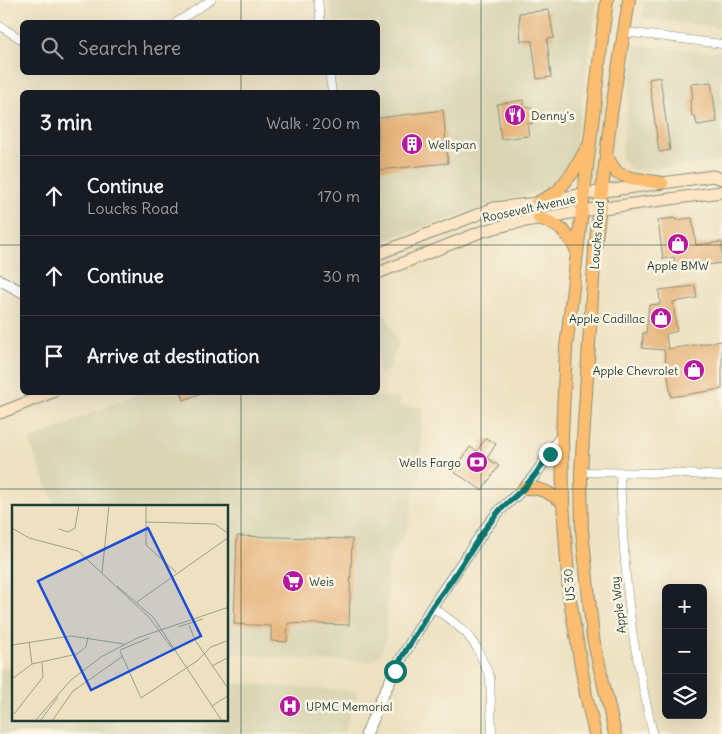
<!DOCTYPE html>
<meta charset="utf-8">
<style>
:root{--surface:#171b24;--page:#242831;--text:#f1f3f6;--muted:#9ea1a6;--line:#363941}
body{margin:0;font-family:Delius,sans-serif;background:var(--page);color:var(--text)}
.controls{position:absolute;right:15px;bottom:15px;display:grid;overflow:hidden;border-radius:8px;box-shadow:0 5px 20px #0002}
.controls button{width:45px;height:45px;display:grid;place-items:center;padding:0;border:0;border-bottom:1px solid var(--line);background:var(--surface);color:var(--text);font:25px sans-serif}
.stop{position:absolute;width:15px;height:15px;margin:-11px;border:4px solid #0f766e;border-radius:50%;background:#fff}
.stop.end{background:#0f766e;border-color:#fff;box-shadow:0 1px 5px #0008}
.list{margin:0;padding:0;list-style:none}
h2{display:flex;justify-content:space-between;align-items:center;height:65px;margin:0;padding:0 20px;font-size:21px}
h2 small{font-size:16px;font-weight:400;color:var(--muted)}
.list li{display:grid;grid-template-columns:32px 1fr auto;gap:15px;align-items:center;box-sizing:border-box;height:80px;padding:0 20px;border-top:1px solid var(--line)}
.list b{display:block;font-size:19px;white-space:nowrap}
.list p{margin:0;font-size:16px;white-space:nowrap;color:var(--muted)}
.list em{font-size:16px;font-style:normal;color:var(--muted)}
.icon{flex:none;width:28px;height:28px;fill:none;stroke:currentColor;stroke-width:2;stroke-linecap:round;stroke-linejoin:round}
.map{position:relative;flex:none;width:722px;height:734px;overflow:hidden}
.search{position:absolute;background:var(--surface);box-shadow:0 5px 20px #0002;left:20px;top:20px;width:360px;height:55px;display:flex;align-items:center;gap:12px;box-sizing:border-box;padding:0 18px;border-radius:8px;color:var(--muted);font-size:19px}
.panel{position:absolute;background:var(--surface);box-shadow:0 5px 20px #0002;left:20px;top:90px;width:360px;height:305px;border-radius:8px}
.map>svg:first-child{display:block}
.built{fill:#dad6b5}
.building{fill:#e6b47b}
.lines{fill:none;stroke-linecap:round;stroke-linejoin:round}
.minor-casing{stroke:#868f7a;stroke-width:9}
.tertiary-casing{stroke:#868f7a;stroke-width:12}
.secondary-casing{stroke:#868f7a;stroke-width:13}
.trunk-casing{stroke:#868f7a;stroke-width:14}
.minor{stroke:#fff;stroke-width:8}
.tertiary{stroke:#fff;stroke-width:10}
.secondary{stroke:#fee5c5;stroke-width:11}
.trunk{stroke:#fcbd6f;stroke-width:12}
.route{stroke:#0f766e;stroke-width:6}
.grid{fill:none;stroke:#1f3d34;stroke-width:1;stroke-opacity:0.55}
.labels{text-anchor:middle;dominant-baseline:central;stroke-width:5;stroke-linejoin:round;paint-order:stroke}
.poi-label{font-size:12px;fill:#1f3d34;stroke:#fcf5e5;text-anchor:start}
.street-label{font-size:12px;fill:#1f3d34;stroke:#fcf5e5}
.inset-road{fill:none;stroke:#9b9f89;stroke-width:1}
.view{fill:#1d4ed8;fill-opacity:0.15;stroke:#1d4ed8;stroke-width:2.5}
.inset-edge{fill:none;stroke:#1f3d34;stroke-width:2.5}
</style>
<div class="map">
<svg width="722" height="734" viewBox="0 0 722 734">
<rect width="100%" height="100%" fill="#fcf5e5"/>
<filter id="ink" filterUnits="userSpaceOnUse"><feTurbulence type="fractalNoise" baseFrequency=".02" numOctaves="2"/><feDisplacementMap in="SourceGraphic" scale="10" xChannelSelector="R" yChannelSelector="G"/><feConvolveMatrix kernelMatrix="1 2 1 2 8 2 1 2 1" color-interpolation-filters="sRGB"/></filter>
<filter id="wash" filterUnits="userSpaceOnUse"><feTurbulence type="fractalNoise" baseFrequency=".0096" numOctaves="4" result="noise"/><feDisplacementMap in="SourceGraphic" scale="20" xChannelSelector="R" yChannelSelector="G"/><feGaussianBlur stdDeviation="1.12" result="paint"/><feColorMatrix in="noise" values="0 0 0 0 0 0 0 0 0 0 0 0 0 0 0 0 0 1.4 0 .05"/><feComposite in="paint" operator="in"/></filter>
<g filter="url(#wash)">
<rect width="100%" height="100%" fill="#ede1c1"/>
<!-- built -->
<path class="built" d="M 329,0 L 597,0 L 573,161 L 551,187 L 506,200 L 378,242 L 378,92 L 341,92 L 338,73 L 378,72 L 378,22 L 332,22 Z
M 645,0 L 722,0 L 722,28 L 643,18 Z
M 635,45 L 712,52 L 722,51 L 722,161 L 633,171 L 621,159 Z
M 378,298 L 399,344 L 391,360 L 392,368 L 378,374 Z
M 137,393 L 338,393 L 338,394 L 400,398 L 400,406 L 422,407 L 420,481 L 416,486 L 412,501 L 408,529 L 390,558 L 388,566 L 386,640 L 381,653 L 374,659 L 368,661 L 325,661 L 228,653 L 228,507 L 55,506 L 29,441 Z
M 0,669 L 14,670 L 14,720 L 228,720 L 228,683 L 358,691 L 344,734 L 0,734 Z"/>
<g id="blocks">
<!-- building -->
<path class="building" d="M 549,10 L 554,38 L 547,39 L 551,77 L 537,79 L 532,41 L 521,41 L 519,13 Z
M 660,77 L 670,150 L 659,152 L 649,79 Z
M 711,82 L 717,122 L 697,125 L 695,116 L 692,116 L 690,100 L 693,99 L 691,84 Z
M 524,100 L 524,108 L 531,107 L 533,123 L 527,124 L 529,136 L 501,139 L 497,104 Z
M 443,110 L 448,163 L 379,170 L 378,158 L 378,118 Z
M 675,218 L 675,220 L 692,218 L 696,245 L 722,242 L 722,263 L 707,265 L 708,267 L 693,269 L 693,267 L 675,269 L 674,257 L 663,259 L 658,220 Z
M 695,286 L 697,298 L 673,302 L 677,331 L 666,334 L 668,349 L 722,341 L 722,389 L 671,397 L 664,350 L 642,348 L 643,333 L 646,333 L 649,305 L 660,304 L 659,290 Z
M 181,392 L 202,392 L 202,393 L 184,400 Z
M 486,438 L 496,444 L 487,458 L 499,466 L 482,490 L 454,472 L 470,447 L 477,451 Z
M 237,536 L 352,539 L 349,625 L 288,623 L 287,642 L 271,641 L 271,626 L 234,624 Z"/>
</g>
</g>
<g filter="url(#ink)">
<use href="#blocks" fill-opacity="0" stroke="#868f7a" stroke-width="1"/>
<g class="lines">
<!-- minor casing -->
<g class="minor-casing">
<path id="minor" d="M 318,0 L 321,22
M 177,22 L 211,0
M 0,26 L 22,40
M 625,32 L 722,44
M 329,72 L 332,92
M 581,472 L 670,473 L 722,476
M 620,472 C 622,527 625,582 633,636 C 639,669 646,702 653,734
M 432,607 L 452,621 L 466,633 L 477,648 L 490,677 L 492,734"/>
</g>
<!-- tertiary casing -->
<g class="tertiary-casing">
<path id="tertiary" d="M 0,280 L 22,292
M 366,734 L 380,701 L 402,657 L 432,607 L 485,529 L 500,510 L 524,488 L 535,475 L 562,435"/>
</g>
<!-- secondary casing -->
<g class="secondary-casing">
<path id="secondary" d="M 378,254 L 494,208 L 537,203 L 584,194 L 713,176 L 722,179
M 378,273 L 483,231 L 514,223 L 582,211 L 721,192 L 722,191
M 0,413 L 53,392"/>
</g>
<!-- trunk casing -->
<g class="trunk-casing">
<path id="trunk" d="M 606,156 L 617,173 L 631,178 L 662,183
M 537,203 L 557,192 L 573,172 L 587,148
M 539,218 C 561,226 566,231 577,251
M 524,488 C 541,487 549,493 563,502
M 595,734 L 586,695 L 569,594 L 563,502 L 562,435 L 566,348 L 602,38 L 607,0
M 615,734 L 593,638 L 582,530 L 581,472 L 595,248 L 611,114 L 629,0"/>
</g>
<!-- minor -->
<use href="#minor" class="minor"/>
<!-- tertiary -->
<use href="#tertiary" class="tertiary"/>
<!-- secondary -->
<use href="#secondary" class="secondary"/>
<!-- trunk -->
<use href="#trunk" class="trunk"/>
</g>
</g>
<g class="lines" filter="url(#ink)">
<!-- route -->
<path class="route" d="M 395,671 L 402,657 L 432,607 L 451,581 L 485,529 L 500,510 L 524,488 L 535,475 L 550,454"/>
</g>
<!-- grid -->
<path class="grid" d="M 241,0 L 241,22M 481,0 L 481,734M 241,72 L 241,92M 0,245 L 22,245M 378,245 L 722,245M 241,392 L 241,734M 0,489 L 722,489"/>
<!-- icons -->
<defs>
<g id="restaurant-disc" transform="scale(1.125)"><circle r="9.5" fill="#b5179e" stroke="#fcf5e5"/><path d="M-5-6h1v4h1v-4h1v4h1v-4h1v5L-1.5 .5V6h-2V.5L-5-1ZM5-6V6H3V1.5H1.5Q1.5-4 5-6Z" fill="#fff"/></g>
<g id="building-disc" transform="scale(1.125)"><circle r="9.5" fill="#b5179e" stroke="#fcf5e5"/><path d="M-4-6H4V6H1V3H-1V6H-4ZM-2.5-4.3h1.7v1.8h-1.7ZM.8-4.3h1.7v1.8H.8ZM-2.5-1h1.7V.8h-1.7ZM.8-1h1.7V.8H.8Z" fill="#fff"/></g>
<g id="shop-disc" transform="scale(1.125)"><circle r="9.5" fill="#b5179e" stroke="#fcf5e5"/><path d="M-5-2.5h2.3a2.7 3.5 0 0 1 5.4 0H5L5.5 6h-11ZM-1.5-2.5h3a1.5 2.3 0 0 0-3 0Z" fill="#fff"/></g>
<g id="bank-disc" transform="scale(1.125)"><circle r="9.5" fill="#b5179e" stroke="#fcf5e5"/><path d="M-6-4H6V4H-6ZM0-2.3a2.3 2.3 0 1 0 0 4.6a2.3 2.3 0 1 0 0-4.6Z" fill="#fff"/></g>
<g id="supermarket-disc" transform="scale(1.125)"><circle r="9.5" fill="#b5179e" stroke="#fcf5e5"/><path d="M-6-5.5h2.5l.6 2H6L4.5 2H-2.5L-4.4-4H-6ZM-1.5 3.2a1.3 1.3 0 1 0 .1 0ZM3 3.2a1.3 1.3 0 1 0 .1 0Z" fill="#fff"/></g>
<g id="hospital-disc" transform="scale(1.125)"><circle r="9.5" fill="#b5179e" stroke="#fcf5e5"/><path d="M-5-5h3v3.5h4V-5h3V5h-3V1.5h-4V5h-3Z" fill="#fff"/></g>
</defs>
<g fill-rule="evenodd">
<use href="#restaurant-disc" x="515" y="115"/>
<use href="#building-disc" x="412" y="144"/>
<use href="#shop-disc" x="678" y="244"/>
<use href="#shop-disc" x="661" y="318"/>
<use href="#shop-disc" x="694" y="370"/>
<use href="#bank-disc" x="477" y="462"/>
<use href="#supermarket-disc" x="293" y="581"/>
<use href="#hospital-disc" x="290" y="706"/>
</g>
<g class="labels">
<!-- poi labels -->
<g class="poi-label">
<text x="531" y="115">Denny's</text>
<text x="428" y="144">Wellspan</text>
<text x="678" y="265" text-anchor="middle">Apple BMW</text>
<text x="645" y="318" text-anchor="end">Apple Cadillac</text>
<text x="678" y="370" text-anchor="end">Apple Chevrolet</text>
<text x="461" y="462" text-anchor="end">Wells Fargo</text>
<text x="309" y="581">Weis</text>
<text x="306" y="706">UPMC Memorial</text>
</g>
<!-- street labels -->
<g class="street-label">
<text transform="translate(529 208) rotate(-12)">Roosevelt Avenue</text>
<text transform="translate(597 235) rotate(-85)">Loucks Road</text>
<text transform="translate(569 585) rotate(-95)">US 30</text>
<text transform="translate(618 605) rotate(-97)">Apple Way</text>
</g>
</g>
<!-- overview -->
<g transform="translate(12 505)">
<rect width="216" height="216" fill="#ede1c1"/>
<path class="inset-road" d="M 134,0 L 134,40 L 164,67M 133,17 L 203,19 L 217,29M 0,23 L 17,33 L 66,46 L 137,112 L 162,146M 47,24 L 56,27 L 63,23 L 67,0M 90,68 L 97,0M 105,81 L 141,112 L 210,216M 125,97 L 217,32M 177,120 L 183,135 L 217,185M 166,122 L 191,114M 17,137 L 20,159M 0,140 L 59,131 L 112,139M 108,145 L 137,133M 108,146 L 129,193 L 185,156 L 199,142 L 217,135M 200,161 L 217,152M 0,174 L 20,159 L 65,149 L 74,142 L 76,132M 200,201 L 217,190M 2,209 L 31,172 L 30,158M 23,216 L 59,175 L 89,152 L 125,133 L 217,102M 28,216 L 46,192M 40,216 L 61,186 L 111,151"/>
<path class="view" d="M 136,23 L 189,131 L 79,185 L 26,76 Z"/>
<rect width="216" height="216" class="inset-edge"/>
</g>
</svg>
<div class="controls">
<button>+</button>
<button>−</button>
<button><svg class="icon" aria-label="layers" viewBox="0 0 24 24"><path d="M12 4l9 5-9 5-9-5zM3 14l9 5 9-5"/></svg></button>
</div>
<div class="stop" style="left:395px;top:671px"></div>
<div class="stop end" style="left:550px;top:454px"></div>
<div class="search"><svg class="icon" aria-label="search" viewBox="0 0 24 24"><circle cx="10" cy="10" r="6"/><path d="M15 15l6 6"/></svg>Search here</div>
<section class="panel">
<h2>3 min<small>Walk · 200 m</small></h2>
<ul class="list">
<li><svg class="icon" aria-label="ahead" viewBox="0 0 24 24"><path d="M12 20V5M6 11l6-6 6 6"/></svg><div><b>Continue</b><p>Loucks Road</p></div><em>170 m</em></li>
<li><svg class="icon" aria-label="ahead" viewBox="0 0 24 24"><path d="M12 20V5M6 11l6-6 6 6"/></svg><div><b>Continue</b></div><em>30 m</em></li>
<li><svg class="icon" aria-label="arrive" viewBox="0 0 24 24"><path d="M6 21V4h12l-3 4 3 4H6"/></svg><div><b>Arrive at destination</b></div></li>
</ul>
</section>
</div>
